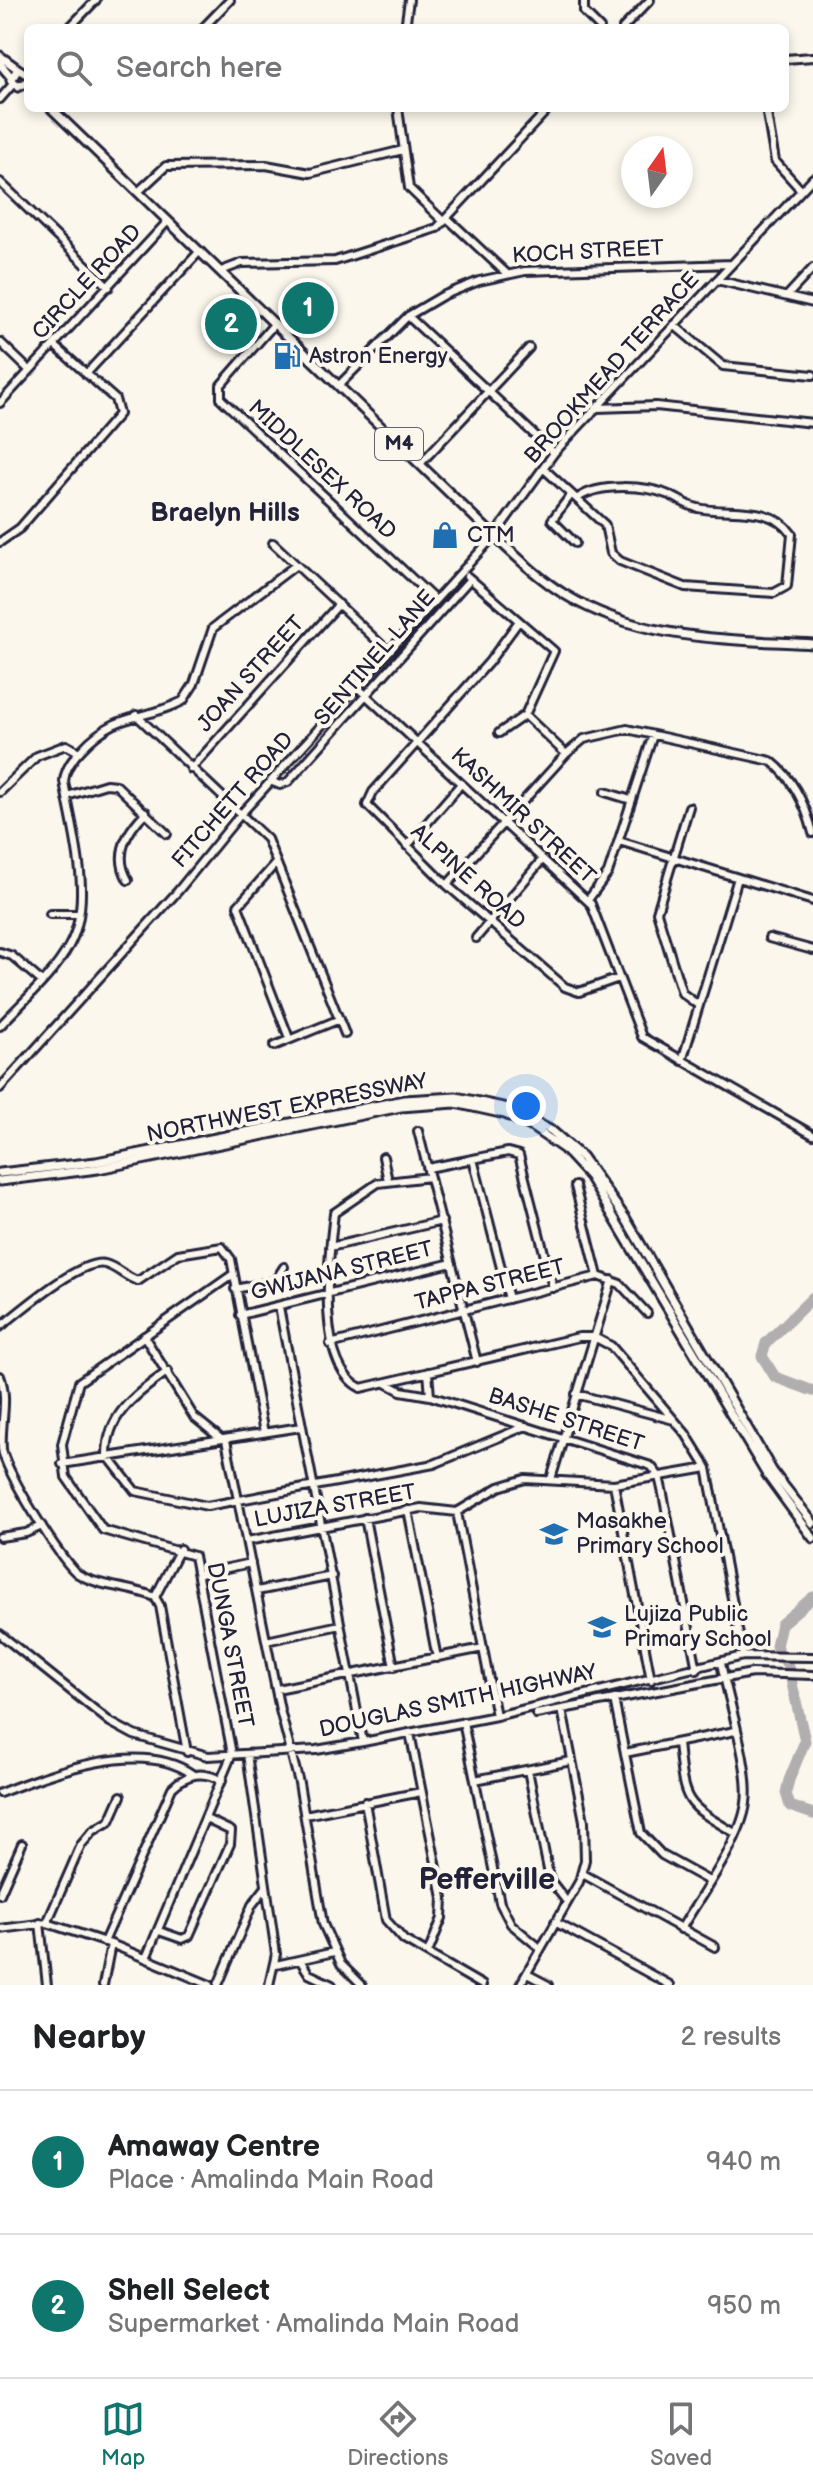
<!DOCTYPE html>
<meta charset="utf-8">
<style>
:root{--surface:#fff;--page:#f2f2f2;--text:#202124;--muted:#757577;--line:#e0e0e0;--accent:#0f766e}
body{margin:0;font-family:"Balsamiq Sans",sans-serif;background:var(--page);color:var(--text)}
.compass{position:absolute;left:621px;top:136px;width:72px;height:72px;border-radius:50%;background:var(--surface);box-shadow:0 4px 12px #0003;rotate:14deg}
.you{position:absolute;left:526px;top:1106px;width:28px;height:28px;margin:-20px;border:6px solid #fff;border-radius:50%;background:#1a73e8;box-shadow:0 0 0 12px #1a73e833}
.badge{display:grid;place-items:center;width:52px;height:52px;border-radius:50%;background:var(--accent);color:#fff;font-size:26px;font-weight:700}
.pin{position:absolute;translate:-50% -50%;border:4px solid #fff;box-shadow:0 2px 8px #0006}
.list{margin:0;padding:0;list-style:none}
h2{display:flex;justify-content:space-between;align-items:center;height:104px;margin:0;padding:0 32px;font-size:34px}
h2 small{font-size:26px;font-weight:400;color:var(--muted)}
.list li{display:grid;grid-template-columns:52px 1fr auto;gap:24px;align-items:center;box-sizing:border-box;height:144px;padding:0 32px;border-top:2px solid var(--line)}
.list b{display:block;font-size:30px;white-space:nowrap}
.list p{margin:0;font-size:26px;white-space:nowrap;color:var(--muted)}
.list em{font-size:26px;font-style:normal;color:var(--muted)}
.icon{flex:none;width:44px;height:44px;fill:none;stroke:currentColor;stroke-width:2;stroke-linecap:round;stroke-linejoin:round}
.map{position:relative;flex:none;width:813px;height:1985px;overflow:hidden}
.search{position:absolute;background:var(--surface);box-shadow:0 4px 12px #0003;left:24px;right:24px;top:24px;height:88px;display:flex;align-items:center;gap:20px;box-sizing:border-box;padding:0 28px;border-radius:12px;color:var(--muted);font-size:30px}
.sheet{height:392px;background:var(--surface)}
nav{display:flex;justify-content:space-around;align-items:center;box-sizing:border-box;height:112px;border-top:2px solid var(--line);background:var(--surface);font-size:22px;color:var(--muted)}
nav a{display:grid;justify-items:center;gap:4px}
nav .on{color:var(--accent)}
.map>svg:first-child{display:block}
.lines{fill:none;stroke-linecap:round;stroke-linejoin:round}
.river{stroke:#b1aeb0;stroke-width:11}
.minor-casing{stroke:#22223b;stroke-width:12}
.major-casing{stroke:#22223b;stroke-width:13}
.minor{stroke:#fbf7ec;stroke-width:6}
.major{stroke:#fbf7ec;stroke-width:7}
.labels{text-anchor:middle;dominant-baseline:central;stroke-width:8;stroke-linejoin:round;paint-order:stroke}
.shield{fill:#fbf7ec;stroke:#636270;stroke-width:2}
.shield-label{font-size:20px;font-weight:bold;fill:#22223b}
.street-label{font-size:22px;fill:#22223b;stroke:#fbf7ec}
.poi-label{font-size:22px;fill:#22223b;stroke:#fbf7ec;text-anchor:start}
.quarter-label{font-size:26px;font-weight:bold;fill:#22223b;stroke:#fbf7ec}
.district-label{font-size:30px;font-weight:bold;fill:#22223b;stroke:#fbf7ec}
</style>
<div class="map">
<svg width="813" height="1985" viewBox="0 0 813 1985">
<rect width="100%" height="100%" fill="#fbf7ec"/>
<filter id="ink" filterUnits="userSpaceOnUse"><feTurbulence type="fractalNoise" baseFrequency=".0125" numOctaves="2"/><feDisplacementMap in="SourceGraphic" scale="16" xChannelSelector="R" yChannelSelector="G"/><feConvolveMatrix kernelMatrix="1 2 1 2 8 2 1 2 1" color-interpolation-filters="sRGB"/></filter>
<g filter="url(#ink)">
<g class="lines">
<!-- river -->
<path class="river" d="M 813,1297 L 766,1343 L 762,1356 L 775,1377 L 813,1391
M 813,1597 L 781,1624 L 776,1646 L 788,1666 L 805,1741 L 789,1780 L 786,1793 L 790,1806 L 813,1814"/>
<!-- minor casing -->
<g class="minor-casing">
<path id="minor" d="M 584,0 L 584,12 L 600,28
M 69,28 L 96,0
M 203,28 L 230,0
M 405,28 L 409,0
M 623,28 L 650,0
M 785,59 L 813,57
M 0,99 L 13,84
M 398,108 L 409,188 L 444,222
M 766,108 L 775,161 L 801,190
M 0,182 L 109,287
M 138,192 L 166,166 L 266,165 L 310,173 L 403,150
M 447,218 L 506,273
M 221,271 L 242,263 L 335,261 L 437,228 L 549,108
M 717,280 L 813,303
M 787,296 L 813,268
M 408,316 L 554,453
M 275,323 L 221,385 L 221,399 L 435,600
M 674,325 L 723,366 L 813,375
M 0,342 L 29,370
M 86,374 L 200,251
M 339,385 L 408,316 L 442,296 L 479,281 L 525,271 L 732,264
M 0,403 L 168,221
M 597,408 L 656,406 L 813,423
M 420,464 L 529,348
M 543,468 L 605,525 L 611,553 L 620,561 L 685,587 L 774,593 L 787,586 L 792,534 C 771,503 728,515 698,508 C 687,506 679,499 669,495 C 645,485 599,483 578,498
M 571,495 L 552,520 L 575,543
M 0,542 L 20,528 L 119,414 L 115,399 L 54,345
M 273,543 L 388,651
M 467,576 L 554,651 L 525,715 L 499,733
M 519,621 L 489,662 L 373,792 L 367,805 L 447,885 L 565,987 L 579,992 L 619,978
M 356,686 L 591,904 L 642,1037 L 813,1135
M 136,715 L 267,839 L 345,1034
M 525,715 L 566,754
M 191,769 L 339,604
M 270,781 L 280,785 L 288,782 L 470,579
M 0,792 L 37,756 L 66,745 L 79,752
M 605,792 L 631,800
M 67,796 L 106,784 L 116,785 L 167,834
M 689,807 L 657,912 L 682,993 L 698,1005
M 619,841 L 813,901
M 407,846 L 460,785
M 276,863 L 238,906 L 289,1038
M 128,880 C 113,854 127,831 146,812
M 447,885 L 566,754 L 584,739 L 627,729 L 771,761 C 794,779 806,806 813,833
M 588,900 L 608,873 L 653,735
M 50,914 L 79,914
M 476,938 L 542,860
M 769,938 L 813,950
M 0,952 L 12,956 L 41,981
M 0,1026 C 23,1001 53,976 69,946 C 95,899 72,831 64,781 C 65,768 73,758 82,749 C 118,710 142,722 183,701 L 194,684 L 213,628 L 296,565
M 274,1046 L 340,1019
M 682,1061 L 738,878
M 0,1088 L 178,891 L 240,815 L 494,536 L 554,453 L 813,178
M 418,1131 L 477,1362
M 383,1157 L 388,1181
M 473,1159 L 509,1299
M 428,1168 L 508,1152 L 519,1155 L 553,1288
M 430,1177 L 378,1183 L 334,1213 C 329,1256 314,1366 361,1388 L 579,1337 L 594,1337 L 611,1346 L 686,1434 L 707,1468 L 743,1656
M 575,1186 L 598,1276
M 330,1247 L 442,1221
M 235,1289 L 275,1281 L 284,1267
M 279,1307 L 363,1742
M 240,1315 L 452,1263
M 0,1327 C 20,1311 81,1258 105,1264 C 117,1267 126,1278 138,1281 L 178,1254 L 222,1247 L 231,1259 L 264,1433
M 144,1336 L 194,1417 L 220,1438
M 330,1344 L 598,1276 L 620,1284 L 647,1313
M 168,1371 C 137,1394 107,1413 107,1455 L 135,1491 L 207,1506 L 434,1464 L 526,1426
M 428,1372 L 430,1396 L 651,1466 L 659,1476 L 663,1494 L 697,1670
M 0,1376 C 9,1399 0,1424 2,1449 C 4,1469 62,1563 78,1574 C 99,1587 132,1587 155,1597 L 160,1606 L 187,1752
M 386,1383 L 401,1391 L 430,1396
M 576,1394 L 674,1420
M 226,1440 L 280,1710 L 299,1783 L 323,1924 L 341,1964 L 362,1985
M 62,1464 L 301,1427
M 551,1479 L 612,1280
M 614,1484 L 651,1680
M 408,1510 L 437,1658
M 457,1512 L 496,1716
M 365,1518 L 394,1667
M 0,1537 L 26,1533 L 42,1526
M 247,1541 L 421,1508 L 457,1512 L 499,1487 L 525,1479 L 614,1484 L 707,1468
M 200,1574 L 251,1563
M 257,1591 L 332,1576
M 155,1597 L 180,1549
M 0,1634 L 110,1722 L 134,1735 L 208,1756 L 316,1750 L 363,1742 L 496,1716 L 743,1656 L 813,1657
M 266,1641 L 340,1625
M 277,1689 L 483,1648
M 614,1699 L 641,1833 L 662,1855 L 709,1881
M 536,1714 L 752,1673 L 813,1675
M 463,1722 L 500,1903 L 511,1924 L 540,1948
M 410,1733 L 443,1898 L 442,1918 L 428,1953
M 678,1743 C 684,1802 683,1803 735,1833
M 625,1753 L 735,1731
M 247,1754 L 276,1954 L 269,1985
M 528,1770 L 550,1880 L 567,1902
M 475,1780 L 571,1761
M 0,1793 C 51,1773 141,1738 192,1774
M 365,1802 L 386,1920 L 404,1940 L 482,1985
M 305,1815 L 421,1792
M 583,1874 L 715,1947
M 0,1894 L 22,1844
M 555,1922 L 670,1985
M 40,1923 L 47,1985
M 47,1923 L 81,1845 L 93,1831 L 110,1821 L 121,1796
M 0,1929 L 47,1923 L 111,1944 L 210,1985
M 681,1929 C 701,1895 741,1841 746,1803 C 751,1769 728,1699 721,1663
M 159,1931 L 182,1939 L 189,1936 L 230,1844 L 231,1831 L 206,1819
M 104,1942 L 172,1788 C 187,1773 203,1770 222,1781
M 146,1958 L 232,1754 L 194,1556 L 103,1530 L 66,1477 L 62,1444 L 79,1382 L 232,1275
M 300,1960 L 309,1974 L 332,1985
M 276,1965 L 334,1952
M 527,1974 L 548,1985
M 103,1985 L 111,1944
M 218,1985 L 252,1905 L 266,1887
M 520,1985 L 579,1882 L 585,1860 L 584,1821 L 562,1709"/>
</g>
<!-- major casing -->
<g class="major-casing">
<path id="major" d="M 0,56 L 18,69
M 0,64 L 11,77
M 28,75 L 18,69 L 11,80 L 18,87 L 28,81
M 51,108 L 494,536 C 516,556 538,578 564,594 C 640,641 728,639 813,644
M 0,1173 L 96,1162 L 404,1100 L 456,1097 L 508,1108 L 552,1131 L 582,1157 L 626,1219 L 773,1472 L 813,1523
M 0,1181 L 98,1169 L 401,1107 L 455,1103 L 505,1114 L 529,1125 L 564,1149 L 589,1176 L 767,1475 L 813,1538"/>
</g>
<!-- minor -->
<use href="#minor" class="minor"/>
<!-- major -->
<use href="#major" class="major"/>
</g>
</g>
<!-- icons -->
<defs>
<g id="fuel-bare" transform="scale(2.16)"><path d="M-5.5-6h7V0h2V4h1.3V-2.5L3-4.5l.8-.8L6-3V5H2.5V1h-1V6h-7ZM-4.2-4.7v3.2H.2V-4.7Z" fill="#1f6fb2" stroke="#fbf7ec" stroke-width="2.5" paint-order="stroke"/></g>
<g id="shop-bare" transform="scale(2.16)"><path d="M-5-2.5h2.3a2.7 3.5 0 0 1 5.4 0H5L5.5 6h-11ZM-1.5-2.5h3a1.5 2.3 0 0 0-3 0Z" fill="#1f6fb2" stroke="#fbf7ec" stroke-width="2.5" paint-order="stroke"/></g>
<g id="school-bare" transform="scale(2.16)"><path d="M0-5L7-2L0 1L-7-2ZM-4 1L0 2.5L4 1V4Q0 6-4 4Z" fill="#1f6fb2" stroke="#fbf7ec" stroke-width="2.5" paint-order="stroke"/></g>
</defs>
<g fill-rule="evenodd">
<use href="#fuel-bare" x="287" y="356"/>
<use href="#shop-bare" x="445" y="535"/>
<use href="#school-bare" x="554" y="1534"/>
<use href="#school-bare" x="602" y="1627"/>
</g>
<g class="labels">
<!-- shield labels -->
<rect class="shield" x="375" y="428" width="48" height="32" rx="6"/>
<g class="shield-label">
<text x="399" y="444">M4</text>
</g>
<!-- street labels -->
<g class="street-label">
<text transform="translate(588 252) rotate(-3)">KOCH STREET</text>
<text transform="translate(87 282) rotate(-47)">CIRCLE ROAD</text>
<text transform="translate(612 368) rotate(-48)">BROOKMEAD TERRACE</text>
<text transform="translate(322 470) rotate(43)">MIDDLESEX ROAD</text>
<text transform="translate(375 658) rotate(-49)">SENTINEL LANE</text>
<text transform="translate(251 674) rotate(-48)">JOAN STREET</text>
<text transform="translate(233 800) rotate(-49)">FITCHETT ROAD</text>
<text transform="translate(523 816) rotate(43)">KASHMIR STREET</text>
<text transform="translate(468 877) rotate(42)">ALPINE ROAD</text>
<text transform="translate(287 1108) rotate(-11)">NORTHWEST EXPRESSWAY</text>
<text transform="translate(342 1271) rotate(-14)">GWIJANA STREET</text>
<text transform="translate(490 1285) rotate(-14)">TAPPA STREET</text>
<text transform="translate(566 1420) rotate(18)">BASHE STREET</text>
<text transform="translate(335 1506) rotate(-10)">LUJIZA STREET</text>
<text transform="translate(230 1645) rotate(79)">DUNGA STREET</text>
<text transform="translate(458 1701) rotate(-12)">DOUGLAS SMITH HIGHWAY</text>
</g>
<!-- poi labels -->
<g class="poi-label">
<text x="309" y="356">Astron Energy</text>
<text x="467" y="535">CTM</text>
<text x="576" y="1521">Masakhe<tspan x="576" dy="25">Primary School</tspan></text>
<text x="624" y="1614">Lujiza Public<tspan x="624" dy="25">Primary School</tspan></text>
</g>
<!-- quarter labels -->
<g class="quarter-label">
<text x="225" y="513">Braelyn Hills</text>
</g>
<!-- district labels -->
<g class="district-label">
<text x="487" y="1880">Pefferville</text>
</g>
</g>
</svg>
<svg class="compass" viewBox="-18 -18 36 36"><path d="M0-13l5 13h-10z" fill="#e53935"/><path d="M0 13l5-13h-10z" fill="#757577"/></svg>
<div class="you"></div>
<div class="pin badge" style="left:308px;top:308px">1</div>
<div class="pin badge" style="left:231px;top:324px">2</div>
<div class="search"><svg class="icon" aria-label="search" viewBox="0 0 24 24"><circle cx="10" cy="10" r="6"/><path d="M15 15l6 6"/></svg>Search here</div>
</div>
<section class="sheet">
<h2>Nearby<small>2 results</small></h2>
<ul class="list">
<li><span class="badge">1</span><div><b>Amaway Centre</b><p>Place · Amalinda Main Road</p></div><em>940 m</em></li>
<li><span class="badge">2</span><div><b>Shell Select</b><p>Supermarket · Amalinda Main Road</p></div><em>950 m</em></li>
</ul>
</section>
<nav>
<a class="on"><svg class="icon" aria-label="map" viewBox="0 0 24 24"><path d="M3 6l6-2 6 2 6-2v14l-6 2-6-2-6 2zM9 4v14M15 6v14"/></svg>Map</a>
<a><svg class="icon" aria-label="directions" viewBox="0 0 24 24"><path d="M12 3l9 9-9 9-9-9zM9 14v-3h6M13 9l2 2-2 2"/></svg>Directions</a>
<a><svg class="icon" aria-label="saved" viewBox="0 0 24 24"><path d="M7 4h10v16l-5-4-5 4z"/></svg>Saved</a>
</nav>
